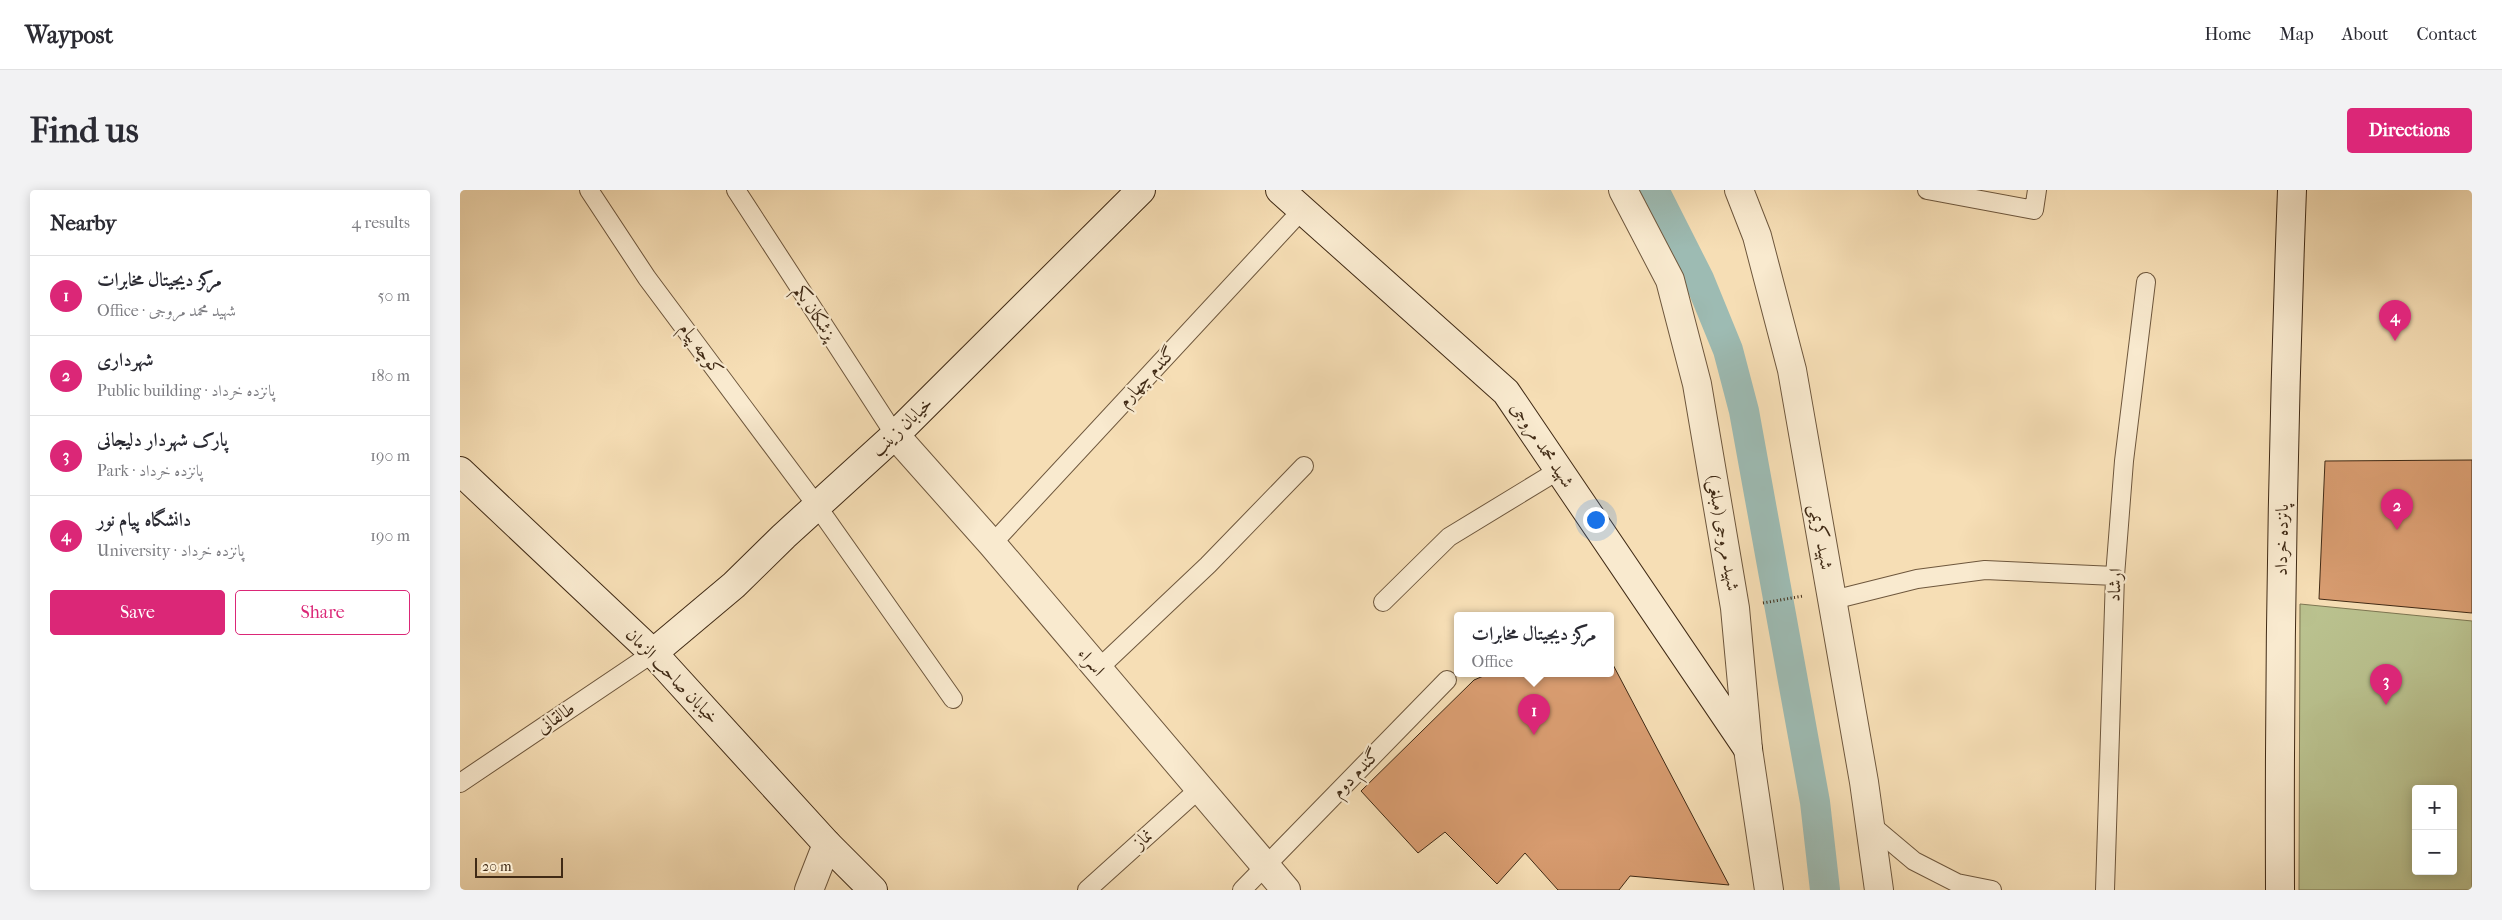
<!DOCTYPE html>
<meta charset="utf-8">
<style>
:root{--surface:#fff;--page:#f2f2f3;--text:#2b2b33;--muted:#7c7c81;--line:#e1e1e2;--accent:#db2777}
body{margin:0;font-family:"IM FELL French Canon",Amiri,serif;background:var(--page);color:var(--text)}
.controls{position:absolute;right:15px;bottom:15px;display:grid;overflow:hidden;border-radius:5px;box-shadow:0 2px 12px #0003}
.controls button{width:45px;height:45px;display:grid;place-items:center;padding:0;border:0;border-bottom:1px solid var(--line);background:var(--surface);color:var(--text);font:25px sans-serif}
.scale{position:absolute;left:15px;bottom:12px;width:88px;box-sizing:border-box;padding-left:5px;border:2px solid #402a15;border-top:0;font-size:14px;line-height:18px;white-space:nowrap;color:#402a15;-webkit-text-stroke:4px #f9eacf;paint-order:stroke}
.you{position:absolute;left:1135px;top:329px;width:18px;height:18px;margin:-12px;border:4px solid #fff;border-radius:50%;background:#1a73e8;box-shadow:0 0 0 8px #1a73e833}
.badge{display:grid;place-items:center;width:32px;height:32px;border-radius:50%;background:var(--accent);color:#fff;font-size:16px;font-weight:700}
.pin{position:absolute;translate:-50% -41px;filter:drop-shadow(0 1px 2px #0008)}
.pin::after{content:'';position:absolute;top:26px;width:18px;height:15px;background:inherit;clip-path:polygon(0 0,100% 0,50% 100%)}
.popup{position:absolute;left:994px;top:422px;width:160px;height:65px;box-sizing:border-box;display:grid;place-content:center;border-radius:5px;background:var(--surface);filter:drop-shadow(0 1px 4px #0005);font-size:16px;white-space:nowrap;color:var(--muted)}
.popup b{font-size:19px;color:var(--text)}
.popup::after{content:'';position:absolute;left:50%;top:100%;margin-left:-10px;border:10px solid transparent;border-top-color:var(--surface)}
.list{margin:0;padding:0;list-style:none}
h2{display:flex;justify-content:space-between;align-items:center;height:65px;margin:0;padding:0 20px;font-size:21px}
h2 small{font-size:16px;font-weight:400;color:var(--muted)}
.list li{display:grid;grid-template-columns:32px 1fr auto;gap:15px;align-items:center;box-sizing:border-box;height:80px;padding:0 20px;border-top:1px solid var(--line)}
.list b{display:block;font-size:19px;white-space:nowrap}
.list p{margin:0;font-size:16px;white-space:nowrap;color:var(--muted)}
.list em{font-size:16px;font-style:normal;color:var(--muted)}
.actions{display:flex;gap:10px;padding:15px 20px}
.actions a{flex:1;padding:11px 0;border:1px solid var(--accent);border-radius:5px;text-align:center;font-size:18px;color:var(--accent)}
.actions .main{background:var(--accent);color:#fff}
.map{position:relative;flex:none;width:2012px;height:700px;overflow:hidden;border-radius:5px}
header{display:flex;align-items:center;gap:30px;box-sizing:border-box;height:70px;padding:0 25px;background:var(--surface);border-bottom:1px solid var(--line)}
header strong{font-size:24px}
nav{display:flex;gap:28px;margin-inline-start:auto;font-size:18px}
.intro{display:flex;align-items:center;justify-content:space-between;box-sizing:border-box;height:120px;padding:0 30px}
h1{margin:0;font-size:35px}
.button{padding:12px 22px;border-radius:5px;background:var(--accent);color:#fff;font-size:18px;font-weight:700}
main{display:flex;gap:30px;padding:0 30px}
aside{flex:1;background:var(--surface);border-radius:5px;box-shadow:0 2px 12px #0003}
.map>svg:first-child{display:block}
.green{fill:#bac28f;stroke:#7d7652;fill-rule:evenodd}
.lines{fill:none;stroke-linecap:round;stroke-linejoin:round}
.canal{stroke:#9dbbb3;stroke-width:30}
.building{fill:#d89c70;stroke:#402a15}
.lane-casing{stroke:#6e573d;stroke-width:20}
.street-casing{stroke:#6e573d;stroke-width:30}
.secondary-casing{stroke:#402a15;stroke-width:30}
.path{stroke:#402a15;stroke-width:3;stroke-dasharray:1 2.5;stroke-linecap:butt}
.lane{stroke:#f9eacf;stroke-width:18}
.street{stroke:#f9eacf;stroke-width:28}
.secondary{stroke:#f9eacf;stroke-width:28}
.labels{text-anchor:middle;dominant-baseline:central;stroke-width:4.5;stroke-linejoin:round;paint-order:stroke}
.street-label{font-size:18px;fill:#402a15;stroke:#f9eacf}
</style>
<header>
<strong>Waypost</strong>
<nav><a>Home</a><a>Map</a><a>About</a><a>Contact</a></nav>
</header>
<div class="intro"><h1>Find us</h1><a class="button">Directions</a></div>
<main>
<aside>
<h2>Nearby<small>4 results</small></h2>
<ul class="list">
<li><span class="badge">1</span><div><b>مرکز دیجیتال مخابرات</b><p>Office · شهید محمد مروجی</p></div><em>50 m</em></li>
<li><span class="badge">2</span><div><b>شهرداری</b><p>Public building · پانزده خرداد</p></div><em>180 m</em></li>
<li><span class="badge">3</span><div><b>پارک شهردار دلیجانی</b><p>Park · پانزده خرداد</p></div><em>190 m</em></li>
<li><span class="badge">4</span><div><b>دانشگاه پیام نور</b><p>University · پانزده خرداد</p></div><em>190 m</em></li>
</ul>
<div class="actions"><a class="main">Save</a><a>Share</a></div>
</aside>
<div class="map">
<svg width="2012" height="700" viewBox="0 0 2012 700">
<rect width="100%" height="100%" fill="#f6deb5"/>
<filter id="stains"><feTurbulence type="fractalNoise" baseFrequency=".004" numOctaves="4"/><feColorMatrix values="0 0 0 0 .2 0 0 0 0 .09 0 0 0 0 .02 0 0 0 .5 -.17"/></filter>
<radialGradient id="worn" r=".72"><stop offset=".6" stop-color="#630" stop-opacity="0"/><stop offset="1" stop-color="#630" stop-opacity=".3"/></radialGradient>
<!-- green -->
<path class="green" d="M 1840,414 L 2012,431 L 2012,700 L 1839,700 ZM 1956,599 L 1993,599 L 1993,681 L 1956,681 Z"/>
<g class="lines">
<!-- canal -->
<path class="canal" d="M 1194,0 L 1239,89 L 1268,160 L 1284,221 L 1355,612 L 1365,700"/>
</g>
<!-- building -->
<path class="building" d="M 2012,270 L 2012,423 L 1859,409 L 1865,271 Z
M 1150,469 L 1269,695 L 1170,686 L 1159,700 L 1098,700 L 1065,663 L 1037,694 L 985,642 L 958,663 L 901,601 L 1014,490 L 1028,484 L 1150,484 Z"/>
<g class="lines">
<!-- lane casing -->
<g class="lane-casing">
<path id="lane" d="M 129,0 L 187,88 L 357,316 L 493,509
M 276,0 L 435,245
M 1467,0 L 1574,20 L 1577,0
M 532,354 L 842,20
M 1373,410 L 1457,389 L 1525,380 L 1655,386
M 923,412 L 989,347 L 1099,280
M 637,480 L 748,375 L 844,276
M 0,593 L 193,463
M 1410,634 L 1454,671 L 1497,693 L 1532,700
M 627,700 L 739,599
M 782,700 L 987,490
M 1645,700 L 1655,386 L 1664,271 L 1686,92"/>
</g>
<!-- street casing -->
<g class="street-casing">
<path id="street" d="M 1163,0 L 1210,90 L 1237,194 L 1275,418 L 1288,559 L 1309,700
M 1279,0 L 1297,46 L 1332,180 L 1404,592 L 1419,700
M 435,245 L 532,354 L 826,700
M 349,700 L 367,654"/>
</g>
<!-- secondary casing -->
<g class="secondary-casing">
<path id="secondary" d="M 820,0 L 1046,202 L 1288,559
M 0,281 L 193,463 L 367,654 L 413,700
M 193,463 L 274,395 L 324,346 L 435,245 L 681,0
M 1820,700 C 1819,467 1823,233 1832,0"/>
</g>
<!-- path -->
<path class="path" d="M 1303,413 L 1343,406"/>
<!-- lane -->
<use href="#lane" class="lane"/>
<!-- street -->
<use href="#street" class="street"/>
<!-- secondary -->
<use href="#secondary" class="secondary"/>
</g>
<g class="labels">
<!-- street labels -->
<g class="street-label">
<text transform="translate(355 123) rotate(57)">پزشکان یکم</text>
<text transform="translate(241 159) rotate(53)">کوچه پیام</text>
<text transform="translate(687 187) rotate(-47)">گندم چهارم</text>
<text transform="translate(442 237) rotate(-44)">خیابان زینب</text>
<text transform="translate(1082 255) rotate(56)">شهید محمد مروجی</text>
<text transform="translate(1263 343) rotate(80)">شهید مروجی (مبلغی)</text>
<text transform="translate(1361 347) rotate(80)">شهید کریمی</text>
<text transform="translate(1822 350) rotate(-89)">پانزده خرداد</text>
<text transform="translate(1655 395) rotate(-86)">ارشاد</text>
<text transform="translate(631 472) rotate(50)">اسراء</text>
<text transform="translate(212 486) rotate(46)">خیابان صاحب الزمان</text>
<text transform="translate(96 528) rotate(-34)">طالقانی</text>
<text transform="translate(896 583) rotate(-46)">گندم دوم</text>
<text transform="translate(683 649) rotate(-42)">نماز</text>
</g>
</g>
<rect width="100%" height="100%" filter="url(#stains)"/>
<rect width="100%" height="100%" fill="url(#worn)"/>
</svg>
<div class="controls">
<button>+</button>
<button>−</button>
</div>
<div class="scale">20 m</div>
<div class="you"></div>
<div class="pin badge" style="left:1074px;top:545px">1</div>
<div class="popup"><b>مرکز دیجیتال مخابرات</b>Office</div>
<div class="pin badge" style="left:1937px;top:340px">2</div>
<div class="pin badge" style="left:1926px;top:515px">3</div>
<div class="pin badge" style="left:1935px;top:151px">4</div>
</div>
</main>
